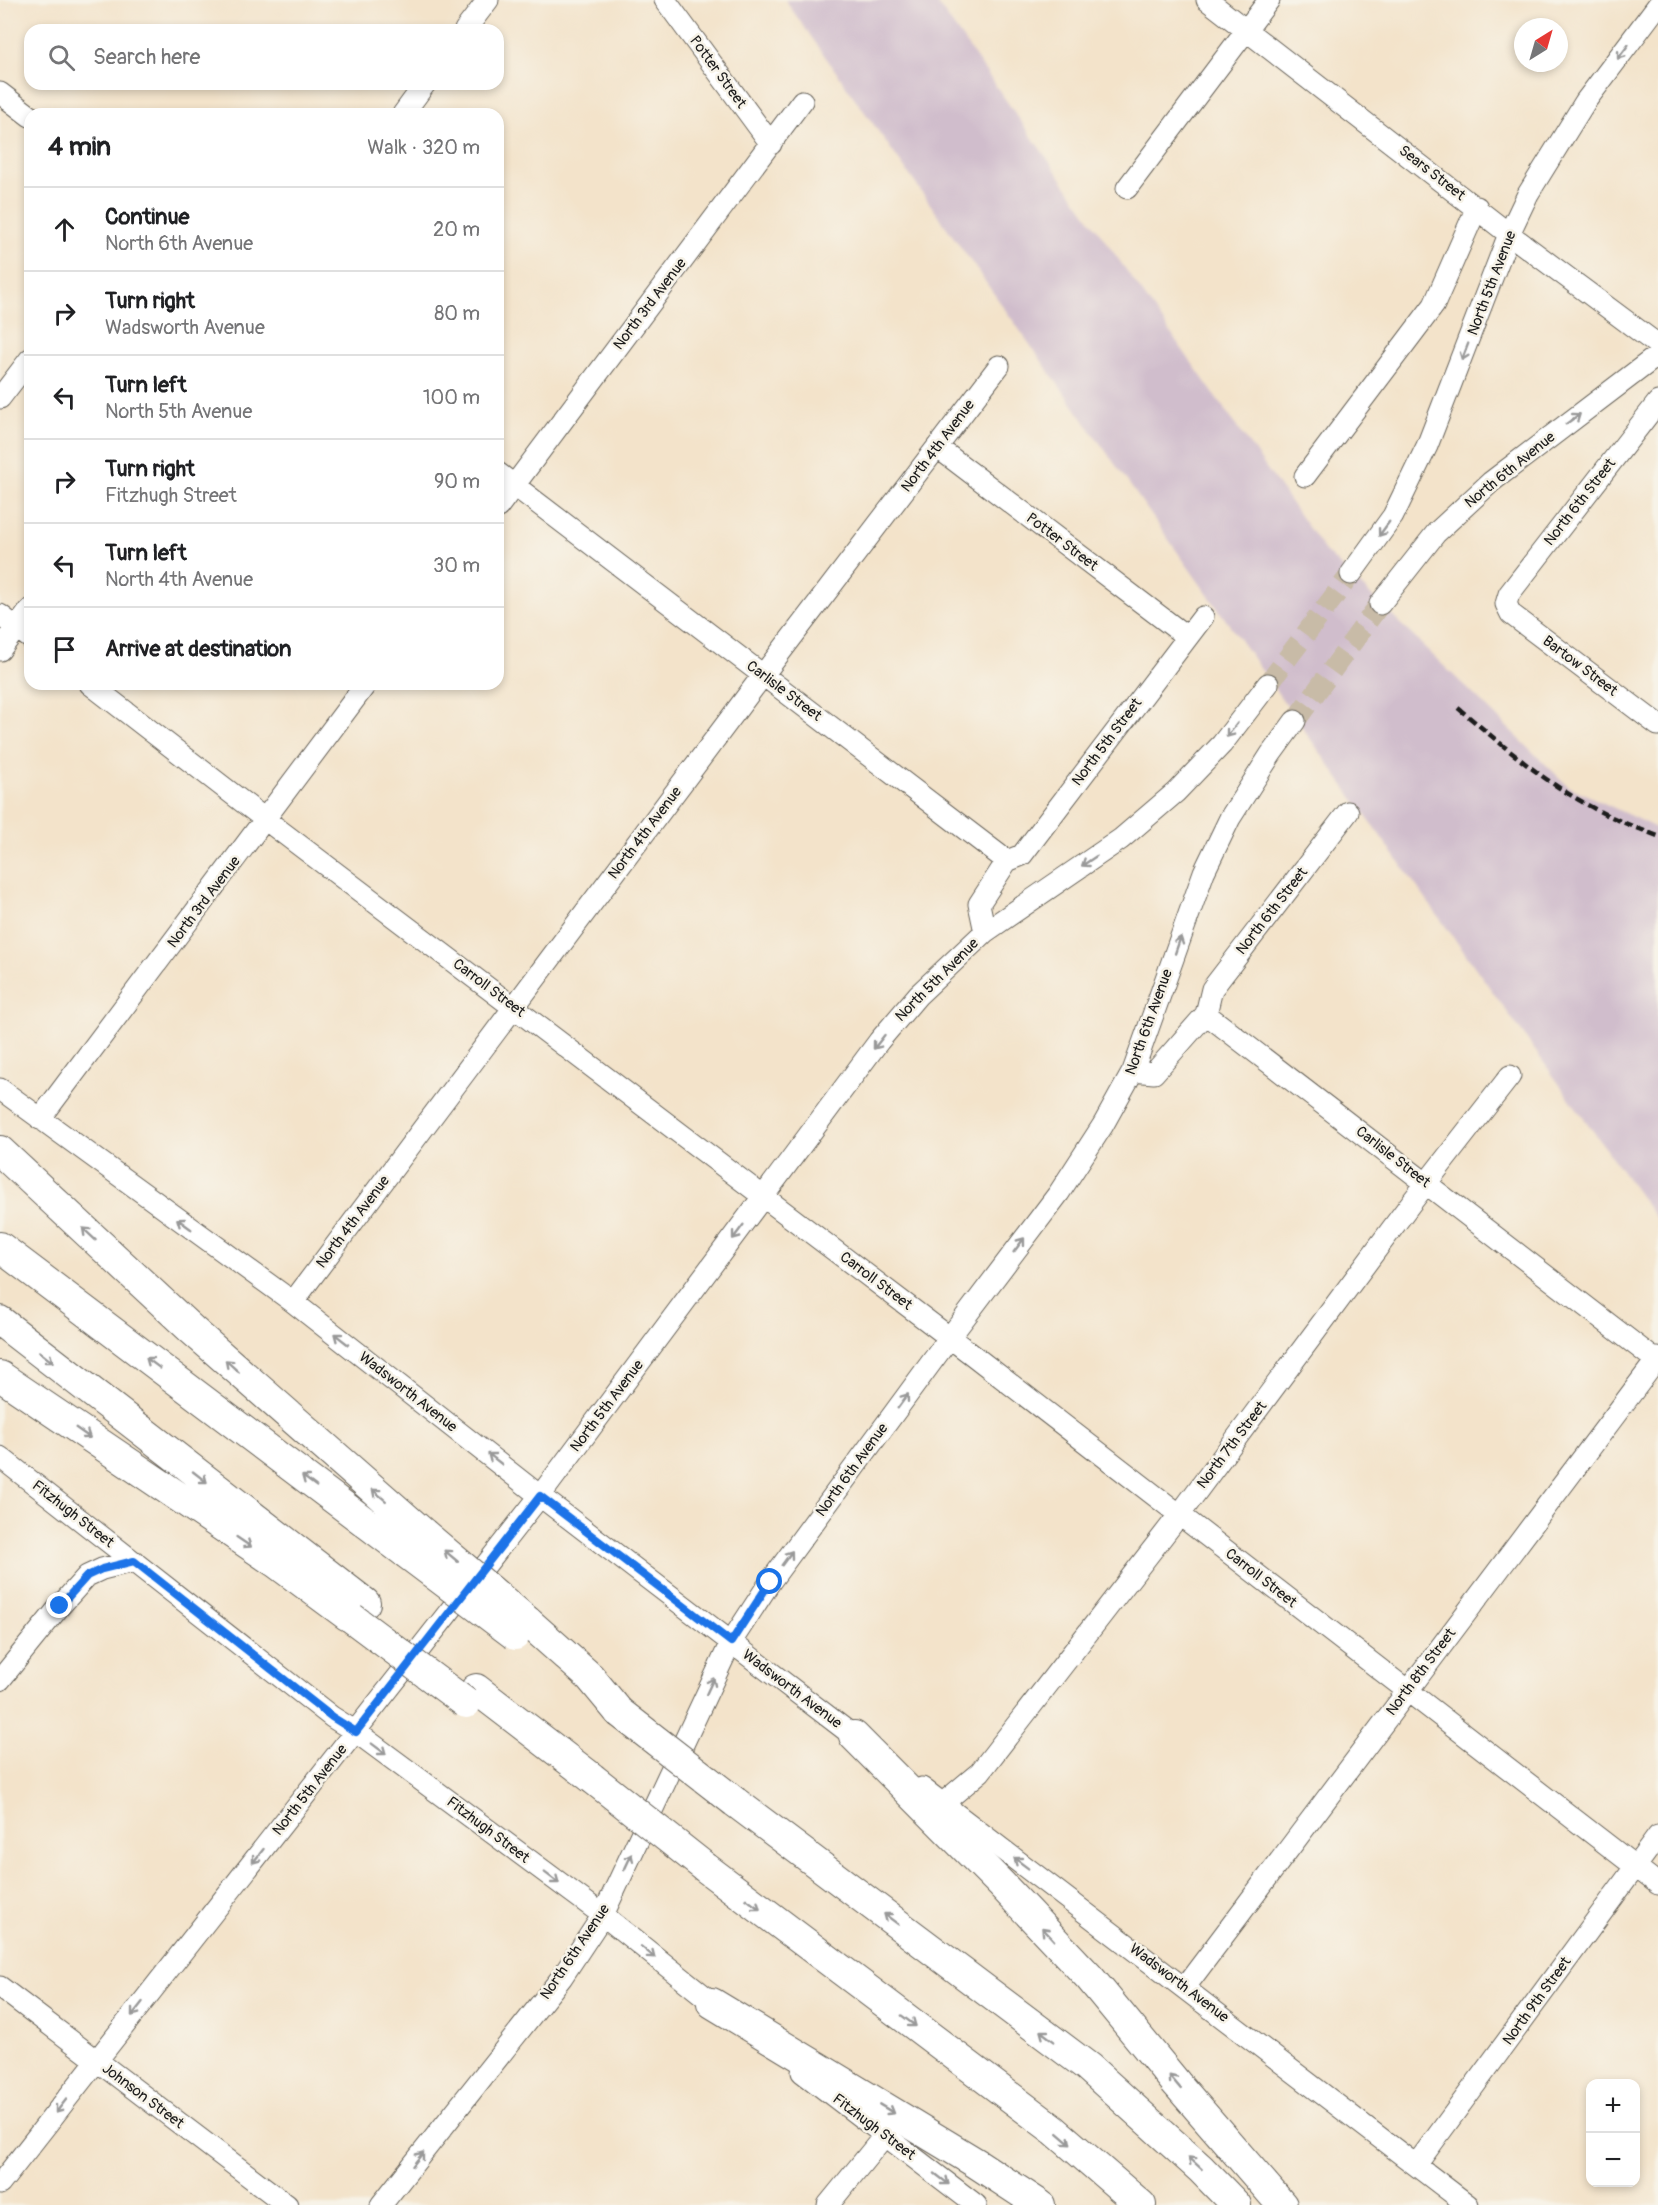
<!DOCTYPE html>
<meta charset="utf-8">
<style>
:root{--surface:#fff;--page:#f2f2f2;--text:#202124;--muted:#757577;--line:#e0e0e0}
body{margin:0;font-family:Pangolin,sans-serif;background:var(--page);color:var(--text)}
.controls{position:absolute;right:18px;bottom:18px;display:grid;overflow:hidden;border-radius:12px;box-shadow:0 3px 9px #0003}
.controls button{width:54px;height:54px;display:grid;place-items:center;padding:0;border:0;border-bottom:2px solid var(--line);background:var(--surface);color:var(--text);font:30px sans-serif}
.compass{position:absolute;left:1514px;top:18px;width:54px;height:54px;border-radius:50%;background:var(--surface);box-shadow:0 3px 9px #0003;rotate:37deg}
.stop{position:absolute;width:18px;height:18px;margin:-14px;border:4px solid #1a73e8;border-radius:50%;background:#fff}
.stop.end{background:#1a73e8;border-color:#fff;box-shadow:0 2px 6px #0008}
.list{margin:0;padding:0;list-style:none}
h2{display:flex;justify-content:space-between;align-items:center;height:78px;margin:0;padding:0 24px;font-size:26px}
h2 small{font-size:20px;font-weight:400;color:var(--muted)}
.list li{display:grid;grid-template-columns:39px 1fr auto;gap:18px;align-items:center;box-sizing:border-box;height:84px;padding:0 24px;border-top:2px solid var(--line)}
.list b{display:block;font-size:22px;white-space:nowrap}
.list p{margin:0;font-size:20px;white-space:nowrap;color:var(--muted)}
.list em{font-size:20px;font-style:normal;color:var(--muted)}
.icon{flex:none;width:33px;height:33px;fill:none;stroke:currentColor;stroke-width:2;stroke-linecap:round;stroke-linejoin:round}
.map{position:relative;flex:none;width:1658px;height:2205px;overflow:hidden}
.search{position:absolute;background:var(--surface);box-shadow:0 3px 9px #0003;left:24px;top:24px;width:480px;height:66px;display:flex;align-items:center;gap:15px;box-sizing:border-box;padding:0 21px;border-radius:18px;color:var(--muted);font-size:22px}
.panel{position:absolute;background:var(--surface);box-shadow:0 3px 9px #0003;left:24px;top:108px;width:480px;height:582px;border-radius:18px}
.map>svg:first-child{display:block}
.industrial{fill:#d0bdcc}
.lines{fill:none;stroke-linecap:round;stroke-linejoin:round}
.minor-tunnel{stroke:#c8bba7;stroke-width:21;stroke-dasharray:21 10;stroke-linecap:butt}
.minor-casing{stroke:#676259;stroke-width:23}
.highway-casing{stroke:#676259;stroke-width:32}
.minor{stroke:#fff;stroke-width:21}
.highway{stroke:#fff;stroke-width:30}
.rail{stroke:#1c1c1c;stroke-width:4.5;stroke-dasharray:9 4.5;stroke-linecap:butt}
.highway-bridge-casing{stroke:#676259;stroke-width:32;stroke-linecap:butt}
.highway-bridge{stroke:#fff;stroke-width:30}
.oneway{stroke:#999}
.route{stroke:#1a73e8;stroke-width:8}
.labels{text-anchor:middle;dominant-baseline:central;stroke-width:5;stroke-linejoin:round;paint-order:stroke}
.street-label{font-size:15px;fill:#1c1c1c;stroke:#f7f3e8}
</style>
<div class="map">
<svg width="1658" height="2205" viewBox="0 0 1658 2205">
<rect width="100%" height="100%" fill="#f7f3e8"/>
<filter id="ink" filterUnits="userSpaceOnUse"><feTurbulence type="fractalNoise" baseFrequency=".0167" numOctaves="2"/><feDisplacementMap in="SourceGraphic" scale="12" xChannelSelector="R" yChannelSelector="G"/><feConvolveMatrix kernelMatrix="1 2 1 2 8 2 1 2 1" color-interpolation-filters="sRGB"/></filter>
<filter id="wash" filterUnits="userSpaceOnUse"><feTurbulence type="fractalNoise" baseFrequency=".008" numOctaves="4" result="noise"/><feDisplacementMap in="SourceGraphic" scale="24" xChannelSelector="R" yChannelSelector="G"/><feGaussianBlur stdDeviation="1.35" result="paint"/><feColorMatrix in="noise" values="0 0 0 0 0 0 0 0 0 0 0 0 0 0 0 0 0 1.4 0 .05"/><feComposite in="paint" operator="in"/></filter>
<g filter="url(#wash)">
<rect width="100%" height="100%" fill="#f3e3ca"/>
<!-- industrial -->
<path class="industrial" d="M 785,0 L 935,0 L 1325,551 L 1568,786 L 1658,829 L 1658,1221 L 1309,737 Z"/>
</g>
<g filter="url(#ink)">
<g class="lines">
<!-- minor-tunnel -->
<path class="minor-tunnel" d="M 1268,684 L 1351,574
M 1295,721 L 1380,604"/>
<!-- minor casing -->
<g class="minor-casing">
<path id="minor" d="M 665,0 L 771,144
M 1207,0 L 1509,234 L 1658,345
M 465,30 L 488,0
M 0,93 L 30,116
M 403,114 L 425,84
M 1127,188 L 1269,0
M 0,398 L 30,359
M 1658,402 L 1509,594 L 1506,604 L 1511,614 L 1658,725
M 937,447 L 1187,637
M 498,473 L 1007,861 L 979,904 L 985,932
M 1305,476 L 1434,305 L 1477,207
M 498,507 L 802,101
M 1351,574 L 1393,516 L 1427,446 L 1509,234 L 1528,194 L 1585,102 L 1658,5
M 1380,604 L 1436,533 L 1491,482 L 1658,355
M 0,615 L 30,638
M 0,650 L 30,610
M 90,684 L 266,820 L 970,1353 L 1658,1884
M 1007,861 L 1022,855 L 1203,617
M 1206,1014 L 1212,989 L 1348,812
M 1133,1071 L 1154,1073 L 1206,1014 L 1658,1362
M 0,1089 L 293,1302 L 540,1496 L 864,1744
M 40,1119 L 366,684
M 293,1302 L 763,675 L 999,366
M 0,1457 L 332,1717 L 356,1732 L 603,1915 L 723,2011
M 0,1680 L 60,1606 L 87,1576 L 102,1569 L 134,1561
M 922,1788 L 1468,2205
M 942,1804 L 980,1772 L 1180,1514 L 1411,1203 L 1510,1076
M 0,1987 L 287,2205
M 1185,1987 L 1658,1358
M 802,2072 L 976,2205
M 1416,2165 L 1658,1836
M 0,2184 L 540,1496 L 879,1041 L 918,995 L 985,932 L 1121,839 L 1176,792 L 1222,744 L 1268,684
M 381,2205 L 562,1977 L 603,1915 L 731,1642 L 770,1582 L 950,1337 L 1059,1193 L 1103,1125 L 1133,1071 L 1204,872 L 1230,818 L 1271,754 L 1295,721
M 828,2205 L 885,2135"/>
</g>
<!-- highway casing -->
<g class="highway-casing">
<path id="highway" d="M 0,1151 L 192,1330 L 423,1533
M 0,1247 L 406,1553
M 0,1321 L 365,1603
M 0,1376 L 275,1562 L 348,1616
M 527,1621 L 590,1677 L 619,1712
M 476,1689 L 592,1778
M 854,1736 L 1001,1884 L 1090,1978 L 1177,2084 L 1282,2205
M 735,1802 L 1088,2067 L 1201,2169 L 1236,2205
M 706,1868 L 1054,2130 L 1141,2205
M 712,2003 L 976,2163 L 1040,2205"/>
</g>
<!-- minor -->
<use href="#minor" class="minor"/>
<!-- highway -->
<use href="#highway" class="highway"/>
<!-- rail -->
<path class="rail" d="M 1458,708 C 1497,740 1535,775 1579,800 C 1604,815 1631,826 1658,836"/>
<!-- highway-bridge casing -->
<g class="highway-bridge-casing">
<path id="highway-bridge" d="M 423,1533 L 527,1621
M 406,1553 L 515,1635
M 352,1618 L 466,1703
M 619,1712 L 735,1802
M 592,1778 L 706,1868"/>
</g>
<!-- highway-bridge -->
<use href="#highway-bridge" class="highway-bridge"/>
</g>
<!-- one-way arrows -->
<defs><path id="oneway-shaft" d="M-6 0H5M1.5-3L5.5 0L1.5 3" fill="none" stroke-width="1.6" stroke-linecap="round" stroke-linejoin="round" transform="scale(1.5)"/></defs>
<g class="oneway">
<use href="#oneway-shaft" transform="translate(1623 52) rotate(127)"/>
<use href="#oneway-shaft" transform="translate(1465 352) rotate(111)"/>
<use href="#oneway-shaft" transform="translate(1573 419) rotate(-36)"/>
<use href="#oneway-shaft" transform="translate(1384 529) rotate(126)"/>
<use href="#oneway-shaft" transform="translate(1232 730) rotate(128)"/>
<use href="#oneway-shaft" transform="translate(1089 861) rotate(146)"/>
<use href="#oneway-shaft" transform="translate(1178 945) rotate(-71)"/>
<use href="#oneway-shaft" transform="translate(879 1042) rotate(128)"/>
<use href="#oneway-shaft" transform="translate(184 1224) rotate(-144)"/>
<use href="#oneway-shaft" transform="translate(738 1232) rotate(127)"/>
<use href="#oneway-shaft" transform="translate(89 1234) rotate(-137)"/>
<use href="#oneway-shaft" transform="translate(1019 1245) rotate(-53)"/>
<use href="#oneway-shaft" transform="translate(341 1339) rotate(-142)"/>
<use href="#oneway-shaft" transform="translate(46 1357) rotate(38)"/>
<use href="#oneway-shaft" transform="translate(153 1363) rotate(-143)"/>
<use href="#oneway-shaft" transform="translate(232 1366) rotate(-138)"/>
<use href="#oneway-shaft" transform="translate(903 1401) rotate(-54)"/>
<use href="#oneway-shaft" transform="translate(83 1433) rotate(35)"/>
<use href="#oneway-shaft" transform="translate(495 1459) rotate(-142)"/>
<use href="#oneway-shaft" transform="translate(200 1477) rotate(38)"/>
<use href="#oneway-shaft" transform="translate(309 1481) rotate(-143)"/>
<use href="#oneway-shaft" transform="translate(379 1495) rotate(-139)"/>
<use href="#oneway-shaft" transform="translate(244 1542) rotate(34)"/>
<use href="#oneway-shaft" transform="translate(451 1556) rotate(-140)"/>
<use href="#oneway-shaft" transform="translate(787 1558) rotate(-54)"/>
<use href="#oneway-shaft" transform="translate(710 1686) rotate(-65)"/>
<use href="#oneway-shaft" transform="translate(379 1749) rotate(37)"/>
<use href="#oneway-shaft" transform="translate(258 1856) rotate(128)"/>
<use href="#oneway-shaft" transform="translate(628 1862) rotate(-65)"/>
<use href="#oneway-shaft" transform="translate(1021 1863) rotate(-143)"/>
<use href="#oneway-shaft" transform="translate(552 1878) rotate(37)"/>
<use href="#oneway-shaft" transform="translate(753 1904) rotate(37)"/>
<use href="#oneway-shaft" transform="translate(891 1919) rotate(-143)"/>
<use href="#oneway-shaft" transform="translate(1048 1934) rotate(-133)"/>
<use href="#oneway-shaft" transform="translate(648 1952) rotate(39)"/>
<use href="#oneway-shaft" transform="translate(137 2009) rotate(128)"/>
<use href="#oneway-shaft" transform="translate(909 2021) rotate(37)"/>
<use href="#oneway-shaft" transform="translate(1047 2036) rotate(-143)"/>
<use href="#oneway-shaft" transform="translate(1175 2082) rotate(-130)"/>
<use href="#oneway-shaft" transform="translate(61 2106) rotate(128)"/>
<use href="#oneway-shaft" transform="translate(887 2109) rotate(31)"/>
<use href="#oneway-shaft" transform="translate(1064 2139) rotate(41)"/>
<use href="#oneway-shaft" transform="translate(418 2159) rotate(-52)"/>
<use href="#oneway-shaft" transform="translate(1195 2163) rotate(-138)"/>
<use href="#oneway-shaft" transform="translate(942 2179) rotate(38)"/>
</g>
</g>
<g class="lines" filter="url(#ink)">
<!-- route -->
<path class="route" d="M 60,1606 L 87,1576 L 102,1569 L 134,1561 L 332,1717 L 356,1732 L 540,1496 L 731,1642 L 770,1582"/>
</g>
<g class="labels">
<!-- street labels -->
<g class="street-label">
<text transform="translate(718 72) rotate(54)">Potter Street</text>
<text transform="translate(1432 173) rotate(38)">Sears Street</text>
<text transform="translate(1492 283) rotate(-69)">North 5th Avenue</text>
<text transform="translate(650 304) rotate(-53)">North 3rd Avenue</text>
<text transform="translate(938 446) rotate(-53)">North 4th Avenue</text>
<text transform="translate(1510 470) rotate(-39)">North 6th Avenue</text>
<text transform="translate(1580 502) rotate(-52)">North 6th Street</text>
<text transform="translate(1062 542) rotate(37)">Potter Street</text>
<text transform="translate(1580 666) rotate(37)">Bartow Street</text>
<text transform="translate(784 691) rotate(37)">Carlisle Street</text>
<text transform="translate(1107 742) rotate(-53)">North 5th Street</text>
<text transform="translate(645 833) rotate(-53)">North 4th Avenue</text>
<text transform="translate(204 902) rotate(-53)">North 3rd Avenue</text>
<text transform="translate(1272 911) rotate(-52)">North 6th Street</text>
<text transform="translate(937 980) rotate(-45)">North 5th Avenue</text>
<text transform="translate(489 988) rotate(37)">Carroll Street</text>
<text transform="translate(1149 1022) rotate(-70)">North 6th Avenue</text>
<text transform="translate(1393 1157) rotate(38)">Carlisle Street</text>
<text transform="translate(353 1222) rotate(-53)">North 4th Avenue</text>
<text transform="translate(876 1281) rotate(37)">Carroll Street</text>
<text transform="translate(408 1392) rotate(38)">Wadsworth Avenue</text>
<text transform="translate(607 1406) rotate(-53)">North 5th Avenue</text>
<text transform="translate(1232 1445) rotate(-53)">North 7th Street</text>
<text transform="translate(852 1470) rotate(-54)">North 6th Avenue</text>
<text transform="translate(73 1514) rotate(38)">Fitzhugh Street</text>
<text transform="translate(1261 1578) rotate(38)">Carroll Street</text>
<text transform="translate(1421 1672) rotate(-53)">North 8th Street</text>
<text transform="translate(792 1689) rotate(37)">Wadsworth Avenue</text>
<text transform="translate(310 1790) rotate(-52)">North 5th Avenue</text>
<text transform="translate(488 1830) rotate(37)">Fitzhugh Street</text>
<text transform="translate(575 1952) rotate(-56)">North 6th Avenue</text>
<text transform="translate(1179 1983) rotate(37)">Wadsworth Avenue</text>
<text transform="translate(1537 2001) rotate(-54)">North 9th Street</text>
<text transform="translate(143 2096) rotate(37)">Johnson Street</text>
<text transform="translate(874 2127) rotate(37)">Fitzhugh Street</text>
</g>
</g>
</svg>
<div class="controls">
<button>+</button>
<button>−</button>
</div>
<svg class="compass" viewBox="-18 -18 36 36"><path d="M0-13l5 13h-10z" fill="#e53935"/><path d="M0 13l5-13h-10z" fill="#757577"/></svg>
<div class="stop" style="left:770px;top:1582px"></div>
<div class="stop end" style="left:60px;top:1606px"></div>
<div class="search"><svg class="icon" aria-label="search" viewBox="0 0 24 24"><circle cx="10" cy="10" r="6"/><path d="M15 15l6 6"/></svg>Search here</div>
<section class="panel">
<h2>4 min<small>Walk · 320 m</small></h2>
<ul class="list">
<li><svg class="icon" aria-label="ahead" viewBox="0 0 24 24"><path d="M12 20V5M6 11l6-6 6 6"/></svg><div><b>Continue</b><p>North 6th Avenue</p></div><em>20 m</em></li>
<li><svg class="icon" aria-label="right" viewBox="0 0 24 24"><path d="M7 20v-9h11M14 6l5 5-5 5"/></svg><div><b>Turn right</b><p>Wadsworth Avenue</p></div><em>80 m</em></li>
<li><svg class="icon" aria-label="left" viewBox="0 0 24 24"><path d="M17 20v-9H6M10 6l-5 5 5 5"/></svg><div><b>Turn left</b><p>North 5th Avenue</p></div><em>100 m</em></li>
<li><svg class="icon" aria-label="right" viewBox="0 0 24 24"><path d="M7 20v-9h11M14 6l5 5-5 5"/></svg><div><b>Turn right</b><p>Fitzhugh Street</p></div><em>90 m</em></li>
<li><svg class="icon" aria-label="left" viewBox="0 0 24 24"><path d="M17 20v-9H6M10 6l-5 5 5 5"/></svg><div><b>Turn left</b><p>North 4th Avenue</p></div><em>30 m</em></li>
<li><svg class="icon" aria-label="arrive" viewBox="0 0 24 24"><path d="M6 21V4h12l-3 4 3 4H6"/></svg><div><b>Arrive at destination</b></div></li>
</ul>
</section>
</div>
